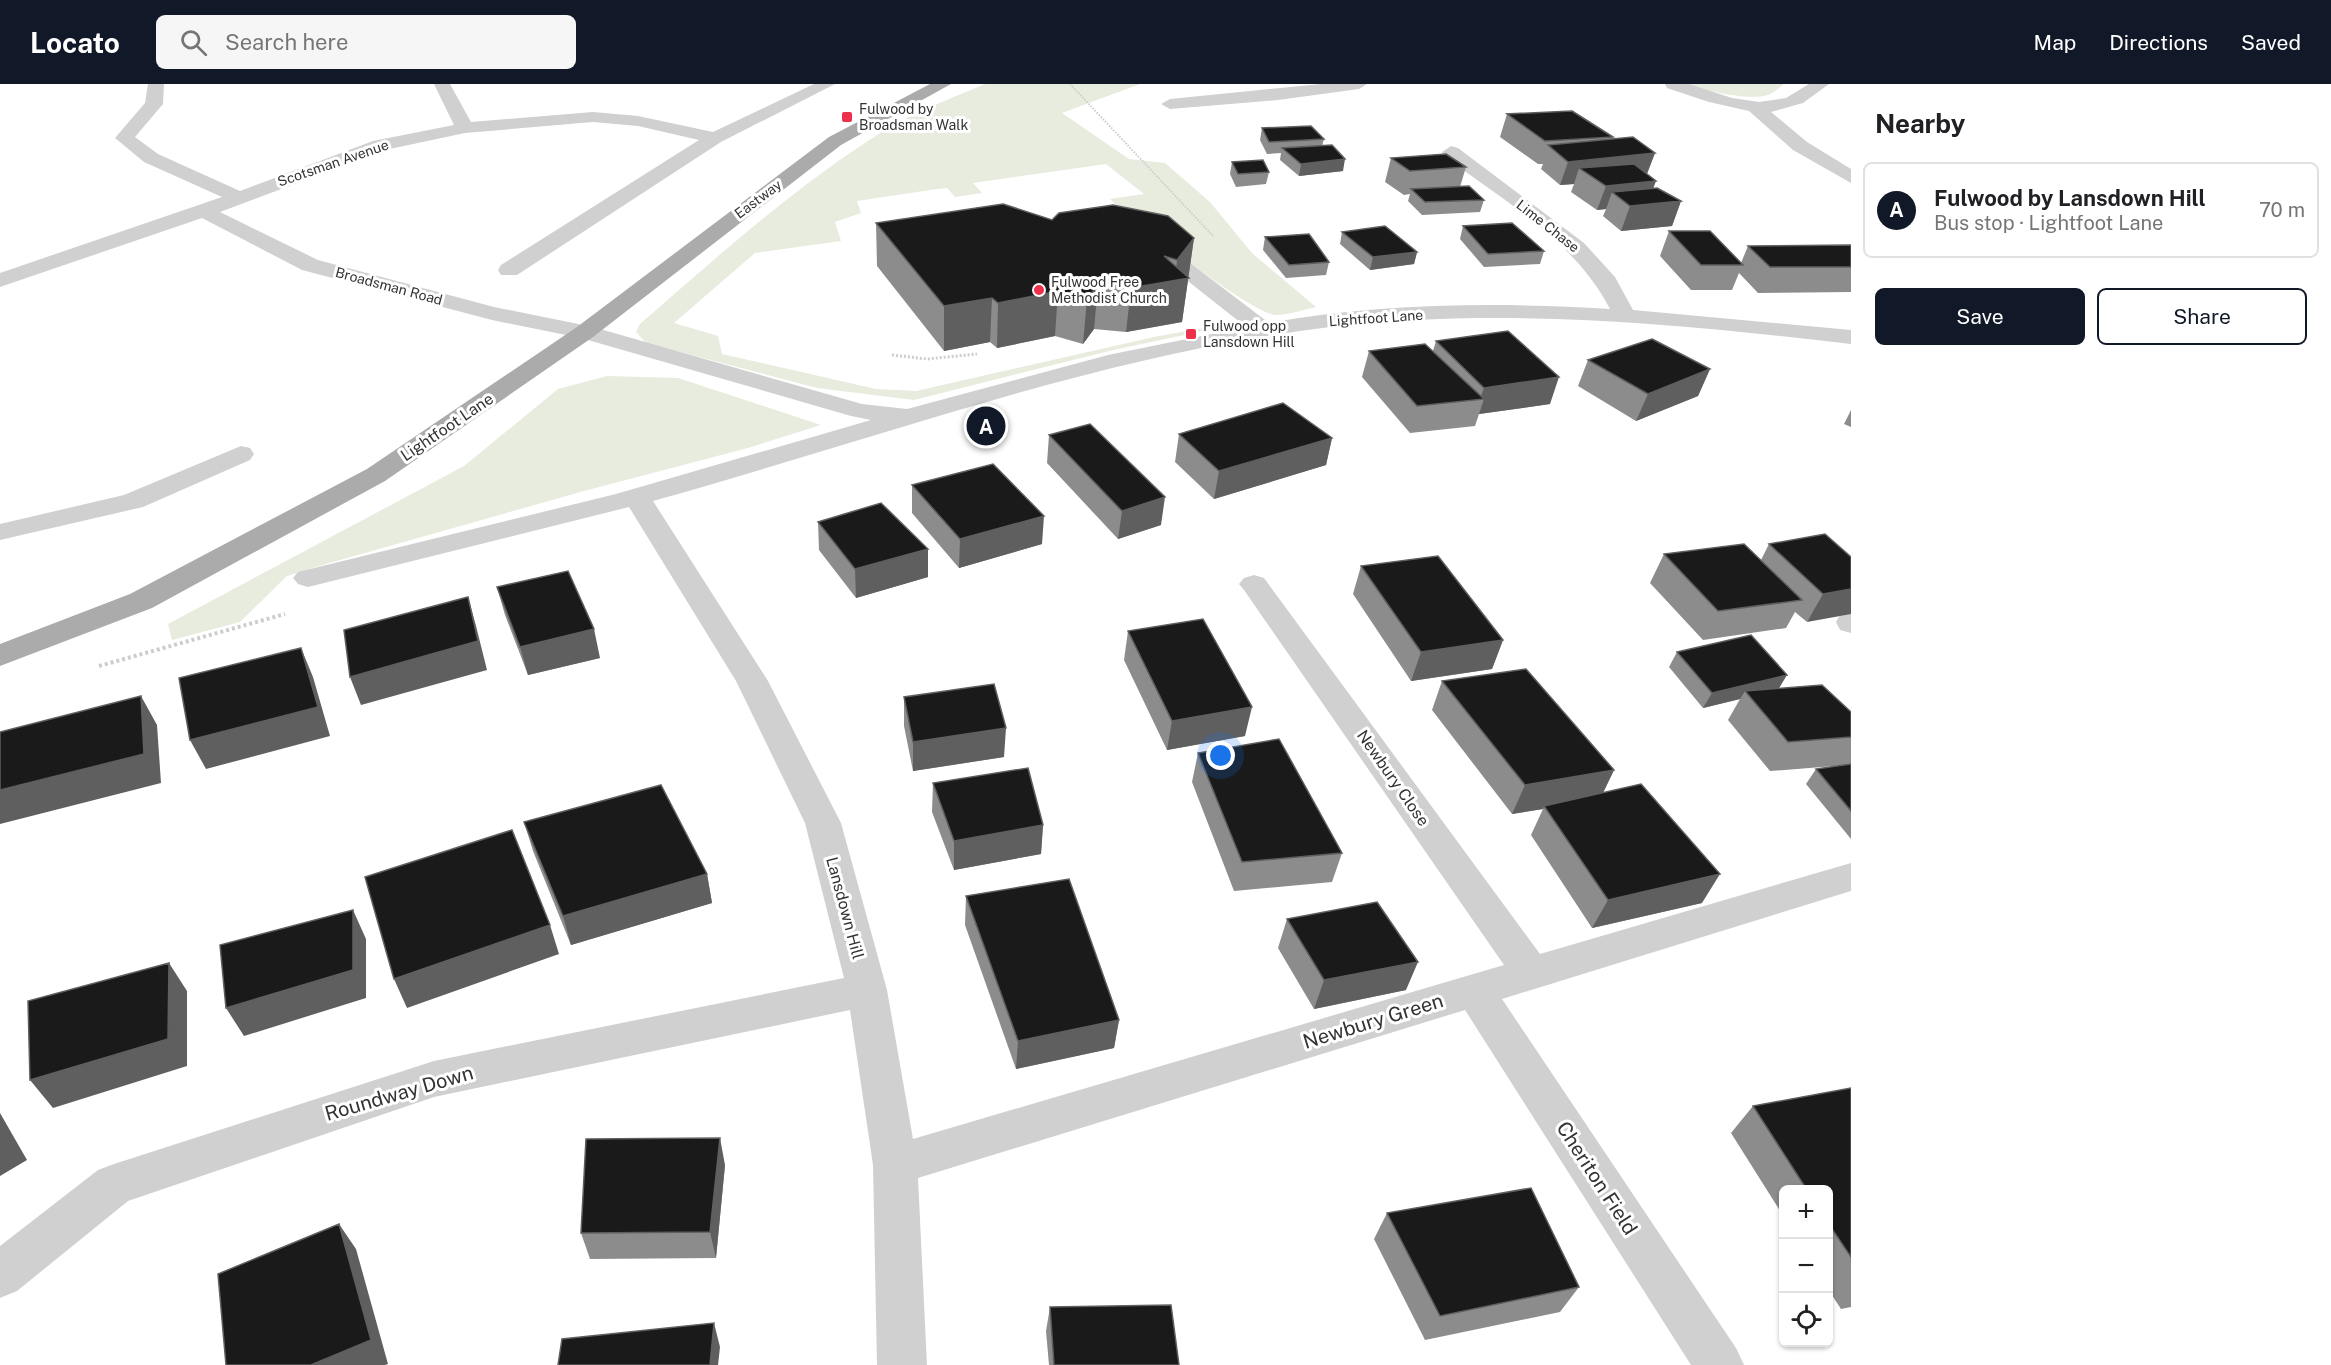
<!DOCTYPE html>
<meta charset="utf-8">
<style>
:root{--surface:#fff;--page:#f6f6f6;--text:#202124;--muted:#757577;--line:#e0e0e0;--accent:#111827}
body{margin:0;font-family:"Public Sans",sans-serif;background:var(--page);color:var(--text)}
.controls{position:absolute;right:18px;bottom:18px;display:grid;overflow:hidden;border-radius:9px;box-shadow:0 2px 4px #0004}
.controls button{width:54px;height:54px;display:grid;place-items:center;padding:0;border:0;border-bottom:2px solid var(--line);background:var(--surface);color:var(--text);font:30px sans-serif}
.you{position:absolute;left:1221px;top:672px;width:21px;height:21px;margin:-15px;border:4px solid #fff;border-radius:50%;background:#1a73e8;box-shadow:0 0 0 9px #1a73e833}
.badge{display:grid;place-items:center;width:39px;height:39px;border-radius:50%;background:var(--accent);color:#fff;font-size:20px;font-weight:700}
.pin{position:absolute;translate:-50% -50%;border:3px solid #fff;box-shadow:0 2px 6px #0006}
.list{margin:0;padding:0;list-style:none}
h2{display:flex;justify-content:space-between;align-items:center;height:78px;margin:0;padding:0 24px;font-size:26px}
h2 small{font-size:20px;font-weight:400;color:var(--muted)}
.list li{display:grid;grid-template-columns:39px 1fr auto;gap:18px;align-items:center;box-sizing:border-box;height:96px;margin:0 12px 12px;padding:0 12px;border:2px solid var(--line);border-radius:9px}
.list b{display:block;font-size:22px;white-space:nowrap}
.list p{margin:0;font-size:20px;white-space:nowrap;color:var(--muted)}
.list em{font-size:20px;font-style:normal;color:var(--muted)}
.actions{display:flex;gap:12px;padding:18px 24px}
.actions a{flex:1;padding:14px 0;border:2px solid var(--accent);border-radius:9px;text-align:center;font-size:21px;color:var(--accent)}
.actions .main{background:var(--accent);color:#fff}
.icon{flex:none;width:33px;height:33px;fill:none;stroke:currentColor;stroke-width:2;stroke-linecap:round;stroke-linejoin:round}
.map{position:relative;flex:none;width:1851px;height:1281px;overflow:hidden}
header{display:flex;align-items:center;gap:36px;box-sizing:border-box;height:84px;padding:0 30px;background:var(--accent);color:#fff}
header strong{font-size:28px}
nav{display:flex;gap:33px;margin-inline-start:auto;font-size:21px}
.search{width:420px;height:54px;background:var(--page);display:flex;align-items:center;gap:15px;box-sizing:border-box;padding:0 21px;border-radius:9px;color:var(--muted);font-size:22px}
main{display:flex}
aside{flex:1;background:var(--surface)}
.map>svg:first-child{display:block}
.green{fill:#e7ecde}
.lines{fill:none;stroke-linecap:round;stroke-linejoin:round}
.path-far2{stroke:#cdcdcd;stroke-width:2;stroke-dasharray:1.5 1.5;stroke-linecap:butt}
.path-far1{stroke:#cdcdcd;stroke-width:3;stroke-dasharray:2 2;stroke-linecap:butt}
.path{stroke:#cdcdcd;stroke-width:4;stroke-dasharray:3 3;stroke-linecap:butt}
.minor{fill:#d0d0d0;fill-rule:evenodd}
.major{fill:#ababab;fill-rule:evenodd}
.wall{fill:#8c8c8c}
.shaded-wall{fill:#5f5f5f}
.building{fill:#1a1a1a;stroke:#5f5f5f;stroke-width:1.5}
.poi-dot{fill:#ed314d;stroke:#fff;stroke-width:2}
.labels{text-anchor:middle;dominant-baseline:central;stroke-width:6;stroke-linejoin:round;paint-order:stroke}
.far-poi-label{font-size:14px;fill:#333;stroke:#fff;text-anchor:start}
.far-street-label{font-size:14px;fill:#333;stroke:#fff}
.street-label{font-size:16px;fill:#333;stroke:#fff}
.near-street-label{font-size:20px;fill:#333;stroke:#fff}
</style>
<header>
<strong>Locato</strong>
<div class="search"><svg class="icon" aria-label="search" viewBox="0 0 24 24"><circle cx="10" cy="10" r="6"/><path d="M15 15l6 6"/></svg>Search here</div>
<nav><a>Map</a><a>Directions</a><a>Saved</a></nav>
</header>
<main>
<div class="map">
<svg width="1851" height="1281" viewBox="0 0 1851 1281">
<rect width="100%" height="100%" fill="#fff"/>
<!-- green -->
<path class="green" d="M 985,0 L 1140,0 L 1062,29 L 1129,75 L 1165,79 L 1210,118 L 1252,169 L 1316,223 C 1303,226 1287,231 1275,231 C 1251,229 1132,136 1110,115 L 1144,110 L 1106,80 L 973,99 L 982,109 L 955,113 L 947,104 L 937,105 L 857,117 L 861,129 L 835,138 L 841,157 L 755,169 L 674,239 L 718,252 L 722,270 L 876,305 L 916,307 L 1154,253 L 1236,238 L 1237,240 L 1113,266 L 914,316 L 817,304 L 646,259 L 636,248 L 640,240 C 718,172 797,101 885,46 C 916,27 952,14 985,0 Z
M 1688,0 L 1784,0 C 1780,3 1774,9 1768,11 C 1750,17 1705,7 1688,0 Z
M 607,292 L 678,294 L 821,341 L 748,364 L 584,407 L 319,482 L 287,492 L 240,538 L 172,556 L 168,540 L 464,382 L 558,305 Z"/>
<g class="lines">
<!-- path-far2 -->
<path class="path-far2" d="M 1070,0 L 1214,153"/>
<!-- path-far1 -->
<path class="path-far1" d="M 892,271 L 927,275 L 977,270"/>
<!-- path -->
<path class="path" d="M 99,582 L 285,530"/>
<!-- minor -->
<path class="minor" d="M 148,0 L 164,0 L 163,20 L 135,53 L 158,70 L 240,107 L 373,57 L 454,41 L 434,0 L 450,0 L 471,38 L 593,28 L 638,32 L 713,48 L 814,0 L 835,0 L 721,58 L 517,191 L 501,191 L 498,186 L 501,181 L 699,56 L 638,42 L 593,38 L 465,49 L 385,66 L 220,128 L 318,176 L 494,223 L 593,243 L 862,320 L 907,325 L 1108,271 L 1246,243 L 1146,164 L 1143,160 L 1146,156 L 1160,156 L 1269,239 C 1381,219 1497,218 1610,225 C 1575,157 1504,117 1444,72 L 1442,68 L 1451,62 L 1458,64 L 1584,159 L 1615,193 L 1633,226 L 1851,246 L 1851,260 C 1680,240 1503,223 1330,243 C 1098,271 877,355 653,417 L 768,597 L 841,739 L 887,906 L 913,1055 L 1504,881 L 1244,506 L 1239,500 L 1244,494 L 1254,491 L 1264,494 L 1540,870 L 1851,779 L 1851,807 L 1502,915 L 1736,1264 L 1744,1281 L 1691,1281 L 1465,926 L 918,1094 L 927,1281 L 877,1281 L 873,1081 L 850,926 L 434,1013 L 128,1117 L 17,1207 L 0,1214 L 0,1162 L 98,1086 L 114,1080 L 434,977 L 844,894 L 805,739 L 736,597 L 629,423 L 308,503 L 298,500 L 293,494 L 298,488 L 616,410 L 871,336 L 851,332 L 581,254 L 492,236 L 302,186 L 202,134 L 0,203 L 0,189 L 222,113 L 144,78 L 115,54 L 145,19 Z
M 1321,0 L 1367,0 L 1359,5 L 1278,16 L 1170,25 L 1161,20 L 1170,15 Z
M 1665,0 L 1689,0 L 1732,14 L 1759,18 L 1786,14 L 1809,0 L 1829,0 L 1803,19 L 1771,28 L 1807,58 L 1851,85 L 1851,99 L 1793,66 L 1749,27 L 1709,18 L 1667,4 Z
M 241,362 L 250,364 L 254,370 L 250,376 L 143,423 L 0,456 L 0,440 L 124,411 Z
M 1851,528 L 1851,549 L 1840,546 L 1836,538 L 1840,531 Z"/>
<!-- major -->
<path class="major" d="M 930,0 L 951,0 L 841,61 L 593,253 L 385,397 L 152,524 L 0,582 L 0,560 L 130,510 L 367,385 L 577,243 L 829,53 Z"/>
</g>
<!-- wall -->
<path class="wall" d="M 1507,30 L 1613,53 L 1613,55 L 1655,69 L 1647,90 L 1653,104 L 1681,117 L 1672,142 L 1621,147 L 1603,132 L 1606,125 L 1597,126 L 1571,108 L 1574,100 L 1560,101 L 1541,85 L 1543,80 L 1538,80 L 1500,53 Z
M 1262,44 L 1324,55 L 1322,62 L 1343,87 L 1299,92 L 1280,76 L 1281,69 L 1267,70 L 1260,56 Z
M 1391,74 L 1466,83 L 1460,103 L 1484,116 L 1480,128 L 1422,131 L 1408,117 L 1410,110 L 1404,111 L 1385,98 Z
M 1232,78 L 1269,88 L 1266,100 L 1236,103 L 1230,90 Z
M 1052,136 L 1194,154 L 1182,238 L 1126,248 L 1094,245 L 1083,260 L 1055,252 L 997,264 L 990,258 L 944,267 L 877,182 L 876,139 Z
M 1463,142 L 1544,167 L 1540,180 L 1484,183 L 1460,155 Z
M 1669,147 L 1741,179 L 1748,162 L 1851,161 L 1851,208 L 1758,209 L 1739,189 L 1732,206 L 1691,206 L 1660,172 Z
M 1342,148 L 1417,168 L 1414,180 L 1370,186 L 1340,160 Z
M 1265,153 L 1329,178 L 1326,191 L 1286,194 L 1263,166 Z
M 1436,257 L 1550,320 L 1479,330 L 1475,342 L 1410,349 L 1362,293 L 1369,267 L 1433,267 Z
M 1588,276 L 1710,285 L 1698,312 L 1636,337 L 1578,302 Z
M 1851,326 L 1851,343 L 1844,340 Z
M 1179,350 L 1332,354 L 1326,381 L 1214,415 L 1175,378 Z
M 1049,351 L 1161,441 L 1118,455 L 1047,379 Z
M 912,401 L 1042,460 L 959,484 L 912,429 Z
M 818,438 L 928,465 L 928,493 L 856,514 L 819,466 Z
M 1769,460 L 1851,473 L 1807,538 L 1795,528 L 1786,544 L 1703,556 L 1650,499 L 1664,470 L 1761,476 Z
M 1361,482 L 1503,556 L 1492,585 L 1411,597 L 1353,510 Z
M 497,503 L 600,574 L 528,591 L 505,531 Z
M 1128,547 L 1245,652 L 1167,666 L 1124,576 Z
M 1677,568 L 1779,604 L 1851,628 L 1851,755 L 1806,700 L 1816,685 L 1847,681 L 1770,687 L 1728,636 L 1740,615 L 1703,624 L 1669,583 Z
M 1442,597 L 1614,686 L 1603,709 L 1702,819 L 1592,844 L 1531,751 L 1543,725 L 1512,730 L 1432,626 Z
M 904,613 L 1004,673 L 913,687 L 904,642 Z
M 1198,669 L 1342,769 L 1332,798 L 1234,807 L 1192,698 Z
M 933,699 L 1043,741 L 1041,770 L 954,786 L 932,728 Z
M 524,738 L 707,790 L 712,819 L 571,861 L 533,767 Z
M 966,812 L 1119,936 L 1114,964 L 1016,985 L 965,841 Z
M 1287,835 L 1406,906 L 1314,925 L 1278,864 Z
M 1851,1004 L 1851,1223 L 1841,1225 L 1828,1205 L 1828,1106 L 1784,1106 L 1784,1133 L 1731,1049 L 1753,1022 Z
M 725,1081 L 716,1174 L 590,1175 L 581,1149 Z
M 1387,1129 L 1579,1203 L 1560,1228 L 1425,1256 L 1374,1155 Z
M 1050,1223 L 1179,1281 L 1049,1281 L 1046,1247 Z"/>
<!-- shaded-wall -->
<path class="shaded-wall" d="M 1655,69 L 1646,92 L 1579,84 L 1574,100 L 1560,101 L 1568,78 Z
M 1345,75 L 1343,87 L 1299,92 L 1301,80 Z
M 1656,97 L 1647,121 L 1612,108 L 1606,125 L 1597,126 L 1606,102 Z
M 1681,117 L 1672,142 L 1621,147 L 1630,122 Z
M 1194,154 L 1182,238 L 1126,248 L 1131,204 L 1175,196 L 1177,176 Z
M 1417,168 L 1414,180 L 1370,186 L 1373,173 Z
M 1098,201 L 1094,245 L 1083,260 L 1087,215 Z
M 1058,207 L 1055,252 L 997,264 L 998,219 Z
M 992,214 L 990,258 L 944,267 L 944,222 Z
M 1710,285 L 1698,312 L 1636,337 L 1648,310 Z
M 1559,293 L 1550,320 L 1479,330 L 1484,315 L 1480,315 L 1484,304 Z
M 1332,354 L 1326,381 L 1214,415 L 1219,387 Z
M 1165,413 L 1161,441 L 1118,455 L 1122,427 Z
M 1044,432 L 1042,460 L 959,484 L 960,455 Z
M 928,465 L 928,493 L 856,514 L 855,485 Z
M 1851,505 L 1851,530 L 1807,538 L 1823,510 Z
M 468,513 L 476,542 L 487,586 L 361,621 L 350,593 Z
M 594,545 L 600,574 L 528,591 L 520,563 Z
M 1503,556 L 1492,585 L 1411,597 L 1421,568 Z
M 301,564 L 313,593 L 330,652 L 206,685 L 190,656 Z
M 1787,591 L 1778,606 L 1745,607 L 1740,615 L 1703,624 L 1712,609 Z
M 141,612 L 157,641 L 161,699 L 0,740 L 0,706 Z
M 1252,623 L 1245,652 L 1167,666 L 1172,637 Z
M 1006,644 L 1004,673 L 913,687 L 913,658 Z
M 1614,686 L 1600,715 L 1544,722 L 1543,725 L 1512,730 L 1525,701 Z
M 1043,741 L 1041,770 L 954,786 L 954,757 Z
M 707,790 L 712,819 L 571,861 L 563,832 Z
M 1720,790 L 1702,819 L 1592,844 L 1608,816 Z
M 353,826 L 366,855 L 366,914 L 244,952 L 226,924 Z
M 550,841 L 559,870 L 407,924 L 394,895 Z
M 1418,878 L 1406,906 L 1314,925 L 1324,896 Z
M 169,879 L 187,907 L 187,982 L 53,1024 L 30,996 Z
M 1119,936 L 1114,964 L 1016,985 L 1018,957 Z
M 0,1029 L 27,1076 L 0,1092 Z
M 720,1054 L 725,1081 L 716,1174 L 710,1148 Z
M 339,1140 L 356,1165 L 388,1280 L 385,1281 L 311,1281 Z
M 714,1239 L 720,1263 L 718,1281 L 710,1281 Z"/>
<!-- building -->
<path class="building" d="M 1572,27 L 1613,53 L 1545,57 L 1507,30 Z
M 1311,42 L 1324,55 L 1269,58 L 1262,44 Z
M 1633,53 L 1655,69 L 1568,78 L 1548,61 Z
M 1332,61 L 1345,75 L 1301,80 L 1282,64 Z
M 1446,70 L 1466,83 L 1410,87 L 1391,74 Z
M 1263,76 L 1269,88 L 1238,90 L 1232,78 Z
M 1634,80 L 1656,97 L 1606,102 L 1579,84 Z
M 1469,102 L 1484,116 L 1425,118 L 1411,105 Z
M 1657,104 L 1681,117 L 1630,122 L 1612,108 Z
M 1003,120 L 1052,136 L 1059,129 L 1113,121 L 1168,132 L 1194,154 L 1177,176 L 1164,172 L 1189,194 L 1131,204 L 1098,201 L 1087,215 L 1058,207 L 998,219 L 992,214 L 944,222 L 876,139 Z
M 1512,139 L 1544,167 L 1488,170 L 1463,142 Z
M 1385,142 L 1417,168 L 1373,173 L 1342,148 Z
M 1669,147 L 1710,147 L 1743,181 L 1701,181 Z
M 1309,150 L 1329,178 L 1289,181 L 1265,153 Z
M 1851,161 L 1851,183 L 1770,183 L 1748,162 Z
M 1508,247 L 1559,293 L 1484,304 L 1436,257 Z
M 1652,255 L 1710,285 L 1648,310 L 1588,276 Z
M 1425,260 L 1484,315 L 1417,322 L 1369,267 Z
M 1283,319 L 1332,354 L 1219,387 L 1179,350 Z
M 1090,340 L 1165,413 L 1122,427 L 1049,351 Z
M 993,380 L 1044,432 L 960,455 L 912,401 Z
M 881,419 L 928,465 L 855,485 L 818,438 Z
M 1825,450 L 1851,473 L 1851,505 L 1823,510 L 1769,460 Z
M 1744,460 L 1802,516 L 1718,527 L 1664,470 Z
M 1438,472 L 1503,556 L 1421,568 L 1361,482 Z
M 568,487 L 594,545 L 520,563 L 497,503 Z
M 468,513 L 478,557 L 350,593 L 344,546 Z
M 1203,535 L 1252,623 L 1172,637 L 1128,547 Z
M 1751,551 L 1787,591 L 1712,609 L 1677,568 Z
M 301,564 L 318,623 L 190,656 L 179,594 Z
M 1526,585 L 1614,686 L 1525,701 L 1442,597 Z
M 994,600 L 1006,644 L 913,658 L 904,613 Z
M 1822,601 L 1851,628 L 1851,653 L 1788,658 L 1745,607 Z
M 141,612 L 144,670 L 0,706 L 0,648 Z
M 1279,655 L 1342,769 L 1242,778 L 1198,669 Z
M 1851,680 L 1851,727 L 1816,685 Z
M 1028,684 L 1043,741 L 954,757 L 933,699 Z
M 1641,700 L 1720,790 L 1608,816 L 1544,722 Z
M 661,701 L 707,790 L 563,832 L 524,738 Z
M 512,746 L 550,841 L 394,895 L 365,793 Z
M 1069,795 L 1119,936 L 1018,957 L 966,812 Z
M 1377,818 L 1418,878 L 1324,896 L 1287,835 Z
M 353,826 L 353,886 L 226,924 L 220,861 Z
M 169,879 L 168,955 L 30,996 L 28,917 Z
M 1851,1004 L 1851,1173 L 1828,1139 L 1828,1106 L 1807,1106 L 1753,1022 Z
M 720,1054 L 710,1148 L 581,1149 L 586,1055 Z
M 1531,1104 L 1579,1203 L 1440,1232 L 1387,1129 Z
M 339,1140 L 371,1256 L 311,1281 L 226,1281 L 218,1190 Z
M 1171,1221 L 1179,1281 L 1054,1281 L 1050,1223 Z
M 714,1239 L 710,1281 L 558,1281 L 562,1255 Z"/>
<!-- markers -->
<g class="poi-dot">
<rect x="841" y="27" width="12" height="12" rx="3"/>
<circle cx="1039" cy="206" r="6"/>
<rect x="1185" y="244" width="12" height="12" rx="3"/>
</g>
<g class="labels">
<!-- far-poi labels -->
<g class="far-poi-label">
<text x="859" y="25">Fulwood by<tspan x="859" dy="16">Broadsman Walk</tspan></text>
<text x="1051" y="198">Fulwood Free<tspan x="1051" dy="16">Methodist Church</tspan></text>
<text x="1203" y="242">Fulwood opp<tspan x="1203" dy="16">Lansdown Hill</tspan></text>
</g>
<!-- far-street labels -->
<g class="far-street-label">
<text transform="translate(333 79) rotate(-19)">Scotsman Avenue</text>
<text transform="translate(758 115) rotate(-37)">Eastway</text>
<text transform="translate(1548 142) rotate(38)">Lime Chase</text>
<text transform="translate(389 202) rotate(15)">Broadsman Road</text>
<text transform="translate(1376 234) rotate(-4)">Lightfoot Lane</text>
</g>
<!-- street labels -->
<g class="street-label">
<text transform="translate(447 343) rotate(-34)">Lightfoot Lane</text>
<text transform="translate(1393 694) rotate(55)">Newbury Close</text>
<text transform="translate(845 824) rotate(75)">Lansdown Hill</text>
</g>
<!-- near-street labels -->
<g class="near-street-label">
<text transform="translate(1373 937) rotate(-17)">Newbury Green</text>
<text transform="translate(399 1009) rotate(-16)">Roundway Down</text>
<text transform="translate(1597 1094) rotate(57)">Cheriton Field</text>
</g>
</g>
</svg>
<div class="controls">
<button>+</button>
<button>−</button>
<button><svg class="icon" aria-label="locate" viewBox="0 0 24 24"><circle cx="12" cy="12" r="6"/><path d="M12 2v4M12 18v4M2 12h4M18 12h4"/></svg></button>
</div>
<div class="you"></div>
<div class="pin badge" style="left:986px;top:342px">A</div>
</div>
<aside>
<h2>Nearby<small></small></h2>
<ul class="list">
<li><span class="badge">A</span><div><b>Fulwood by Lansdown Hill</b><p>Bus stop · Lightfoot Lane</p></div><em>70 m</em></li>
</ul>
<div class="actions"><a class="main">Save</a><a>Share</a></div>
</aside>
</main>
